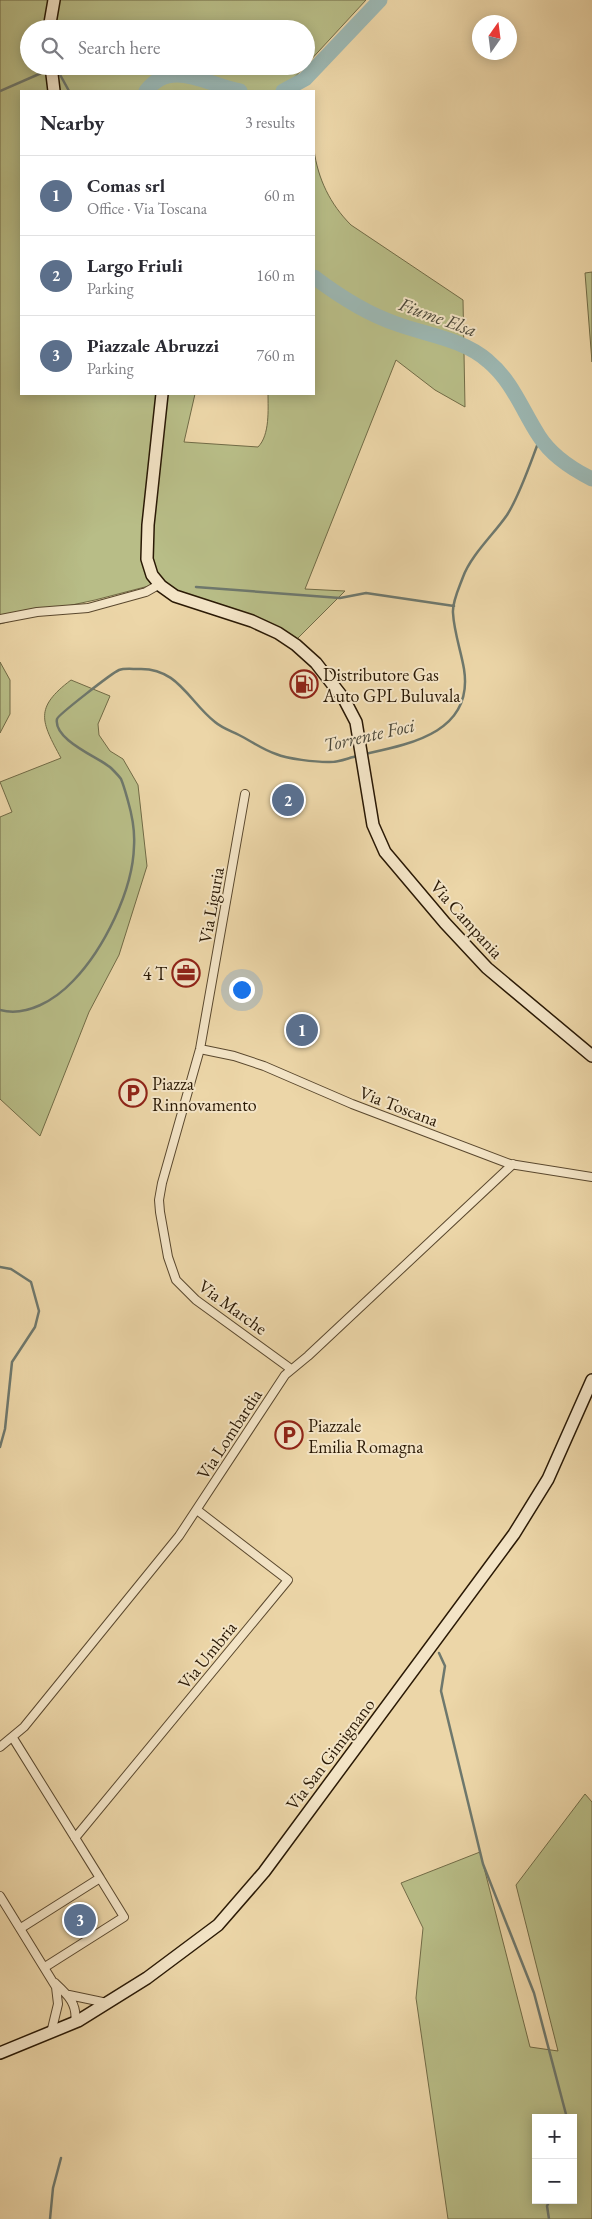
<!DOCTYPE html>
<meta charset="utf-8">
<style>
:root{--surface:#fff;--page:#f2f2f3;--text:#2b2b33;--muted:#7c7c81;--line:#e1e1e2;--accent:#2563eb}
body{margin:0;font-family:"EB Garamond",serif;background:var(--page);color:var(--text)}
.controls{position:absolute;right:15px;bottom:15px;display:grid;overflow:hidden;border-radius:0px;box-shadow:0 2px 12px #0003}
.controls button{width:45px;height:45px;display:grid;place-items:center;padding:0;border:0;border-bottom:1px solid var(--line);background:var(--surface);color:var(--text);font:25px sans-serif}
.compass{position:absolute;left:472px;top:15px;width:45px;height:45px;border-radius:50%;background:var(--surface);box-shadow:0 2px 12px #0003;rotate:14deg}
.you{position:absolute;left:241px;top:989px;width:18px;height:18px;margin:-12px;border:4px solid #fff;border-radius:50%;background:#1a73e8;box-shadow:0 0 0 8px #1a73e833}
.badge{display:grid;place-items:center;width:32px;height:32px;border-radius:50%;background:var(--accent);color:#fff;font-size:16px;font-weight:700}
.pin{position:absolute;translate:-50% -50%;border:2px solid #fff;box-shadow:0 1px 5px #0006}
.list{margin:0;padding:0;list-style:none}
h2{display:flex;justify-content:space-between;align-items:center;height:65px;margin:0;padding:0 20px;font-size:21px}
h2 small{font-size:16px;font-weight:400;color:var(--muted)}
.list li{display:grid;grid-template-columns:32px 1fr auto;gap:15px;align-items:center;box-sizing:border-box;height:80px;padding:0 20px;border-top:1px solid var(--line)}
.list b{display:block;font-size:19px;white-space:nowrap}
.list p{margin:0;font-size:16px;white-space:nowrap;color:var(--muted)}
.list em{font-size:16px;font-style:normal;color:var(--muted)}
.icon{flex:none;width:28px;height:28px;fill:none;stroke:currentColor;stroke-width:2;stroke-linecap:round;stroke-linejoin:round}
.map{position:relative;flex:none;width:592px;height:2219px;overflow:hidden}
.search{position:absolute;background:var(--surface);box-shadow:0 2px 12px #0003;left:20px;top:20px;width:295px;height:55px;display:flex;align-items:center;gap:12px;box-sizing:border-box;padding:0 18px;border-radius:28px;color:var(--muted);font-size:19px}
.panel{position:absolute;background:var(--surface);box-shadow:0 2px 12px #0003;left:20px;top:90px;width:295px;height:305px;border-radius:0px}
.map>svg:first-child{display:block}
.green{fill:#b8bd87;stroke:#716b46;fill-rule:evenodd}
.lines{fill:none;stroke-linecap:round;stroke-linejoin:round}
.stream{stroke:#6e786d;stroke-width:2.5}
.river{stroke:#9cb7b2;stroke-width:15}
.street-casing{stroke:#5a482e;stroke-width:10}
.secondary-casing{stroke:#2a1905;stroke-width:14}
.street{stroke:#f3e4c6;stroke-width:8}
.secondary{stroke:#f3e4c6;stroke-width:11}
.labels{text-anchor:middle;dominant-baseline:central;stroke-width:4;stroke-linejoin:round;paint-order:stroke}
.poi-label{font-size:18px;fill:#2a1905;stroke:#f3e4c6;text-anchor:start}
.street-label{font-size:18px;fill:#2a1905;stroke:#f3e4c6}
.water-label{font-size:19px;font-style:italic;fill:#4c4839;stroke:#f3e4c6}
</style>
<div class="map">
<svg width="592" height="2219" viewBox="0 0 592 2219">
<rect width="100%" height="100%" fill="#ecd6a8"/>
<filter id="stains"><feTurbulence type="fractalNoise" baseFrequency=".004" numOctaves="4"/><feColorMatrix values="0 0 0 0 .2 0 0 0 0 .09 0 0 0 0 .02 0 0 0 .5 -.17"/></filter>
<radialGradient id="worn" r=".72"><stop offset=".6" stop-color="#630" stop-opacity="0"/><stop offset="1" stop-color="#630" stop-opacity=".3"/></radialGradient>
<!-- green -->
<path class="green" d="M 0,0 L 366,0 L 306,65 L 306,29 L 29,29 L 29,66 L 305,66 L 282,91 L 21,91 L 21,394 L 195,394 L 184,442 L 258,447 C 270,435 268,409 268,394 L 314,394 L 314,150 C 318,179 330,204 351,225 L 463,300 L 465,407 L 435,390 L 396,360 L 305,589 L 345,591 L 297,639 C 257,608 204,610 164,582 L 95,600 L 58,608 L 0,624 Z
M 592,272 L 592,362 L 585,273 Z
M 0,662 L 10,680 L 10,714 L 0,733 Z
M 71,680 L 110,696 L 98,724 L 99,735 L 110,751 L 123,759 L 138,785 L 147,866 L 119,955 L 89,1012 L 40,1136 L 0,1099 L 0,817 L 12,812 L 0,782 L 61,758 C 41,721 34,708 71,680 Z
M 585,1794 L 592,1802 L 592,2219 L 448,2219 L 416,1998 L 423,1928 L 401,1883 L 480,1852 L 530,2047 L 558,2051 L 516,1885 ZM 536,2118 L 573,2118 L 573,2200 L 536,2200 Z"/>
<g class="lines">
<!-- stream -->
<path class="stream" d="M 58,71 L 69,91
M 0,91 L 46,71
M 196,587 L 340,598 L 366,593 L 454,606
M 365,754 C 411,744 474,732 464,669 C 461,651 454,632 453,613 C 452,602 459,588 463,577 C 471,555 494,534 507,515 C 520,495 531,461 540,438
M 0,1010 C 27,1017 55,1000 73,981 C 104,949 133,890 134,846 C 135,831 132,815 128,801 C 126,794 124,786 121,779 C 119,776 114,771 111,768 C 100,758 53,740 57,719 C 58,715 112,673 119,670 C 124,668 132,669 138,669 C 178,667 189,702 215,722 C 222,728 231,731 239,735 C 251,741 263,750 276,754 C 288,759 315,762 328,762 C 337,763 348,758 357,756
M 0,1267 L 11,1269 L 31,1282 L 39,1311 L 35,1327 L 12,1362 L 5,1429 L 0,1447
M 439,1653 L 445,1666 L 441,1691 L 483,1864 L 534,1993 L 567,2118
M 573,2142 L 573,2148
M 50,2219 L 53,2188 L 61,2158
M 549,2219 L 547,2206 L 550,2200"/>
<!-- river -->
<path class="river" d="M 146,91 C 171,58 207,85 240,91
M 283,91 L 305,79 L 380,0
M 314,277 C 339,296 367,314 397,324 C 427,335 463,339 488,361 C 513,382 522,410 539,436 C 551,455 572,469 592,479"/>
<!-- street casing -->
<g class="street-casing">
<path id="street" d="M 0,619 L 37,612 L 88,608 L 146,592 L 160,584
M 245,794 L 200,1049 L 162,1183 L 159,1200 L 160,1212 L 168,1257 L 176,1280 L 196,1300 L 291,1369
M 200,1049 L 234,1056 L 264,1066 L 352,1104 L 510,1164 L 592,1177
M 13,1738 L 100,1878
M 0,1747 L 24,1727 L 179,1536 L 285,1375 L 308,1356 L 513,1164
M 75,1838 L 288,1580 L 197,1510
M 0,1896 L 56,1987 L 58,2004 L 51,2033
M 21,1928 L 100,1878 L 124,1917 L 45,1967
M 55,1983 C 68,1995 78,2004 75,2023
M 69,1995 L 107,2003"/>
</g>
<!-- secondary casing -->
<g class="secondary-casing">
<path id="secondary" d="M 49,29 L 54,0
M 51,66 L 54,91
M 162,394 L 148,525 L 147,559 L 152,575 L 161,586 L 175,596 L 252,621 L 278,633 L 296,645 L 316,663 L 344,699 L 356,722 L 373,825 L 385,852 L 445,923 L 487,968 L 592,1056
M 0,2053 L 78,2021 L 147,1978 L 218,1925 L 264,1872 L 514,1534 L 548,1479 L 592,1380"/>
</g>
<!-- street -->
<use href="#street" class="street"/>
<!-- secondary -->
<use href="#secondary" class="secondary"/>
</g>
<!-- icons -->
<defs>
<g id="fuel-ring" transform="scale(1.4375)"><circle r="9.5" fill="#f3e4c6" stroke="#8f2418" stroke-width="1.5"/><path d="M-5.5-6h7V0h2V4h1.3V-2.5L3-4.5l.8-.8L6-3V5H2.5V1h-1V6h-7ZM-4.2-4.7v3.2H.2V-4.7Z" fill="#8f2418"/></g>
<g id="office-ring" transform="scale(1.4375)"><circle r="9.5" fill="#f3e4c6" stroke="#8f2418" stroke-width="1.5"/><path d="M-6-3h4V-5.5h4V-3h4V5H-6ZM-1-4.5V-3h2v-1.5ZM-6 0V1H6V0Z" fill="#8f2418"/></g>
<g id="parking-ring" transform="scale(1.4375)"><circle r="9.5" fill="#f3e4c6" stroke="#8f2418" stroke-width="1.5"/><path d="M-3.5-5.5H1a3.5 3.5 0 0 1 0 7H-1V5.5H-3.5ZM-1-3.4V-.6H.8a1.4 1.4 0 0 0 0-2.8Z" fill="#8f2418"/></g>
</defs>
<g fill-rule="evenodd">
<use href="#fuel-ring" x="304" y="684"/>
<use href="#office-ring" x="186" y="973"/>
<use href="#parking-ring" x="133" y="1093"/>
<use href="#parking-ring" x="289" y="1435"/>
</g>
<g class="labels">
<!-- poi labels -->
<g class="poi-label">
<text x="323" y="674">Distributore Gas<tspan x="323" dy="21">Auto GPL Buluvala</tspan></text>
<text x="167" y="973" text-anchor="end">4 T</text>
<text x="152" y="1083">Piazza<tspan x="152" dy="21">Rinnovamento</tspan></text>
<text x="308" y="1425">Piazzale<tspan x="308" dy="21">Emilia Romagna</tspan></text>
</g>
<!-- street labels -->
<g class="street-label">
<text transform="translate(211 905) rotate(-80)">Via Liguria</text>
<text transform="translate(467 919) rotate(48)">Via Campania</text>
<text transform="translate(399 1106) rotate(21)">Via Toscana</text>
<text transform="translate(233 1307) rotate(36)">Via Marche</text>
<text transform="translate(229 1434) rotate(-57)">Via Lombardia</text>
<text transform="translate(207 1655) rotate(-51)">Via Umbria</text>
<text transform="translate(330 1754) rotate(-53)">Via San Gimignano</text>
</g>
<!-- water labels -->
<g class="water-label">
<text transform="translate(438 317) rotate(20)">Fiume Elsa</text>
<text transform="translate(369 735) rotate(-13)">Torrente Foci</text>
</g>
</g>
<rect width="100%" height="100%" filter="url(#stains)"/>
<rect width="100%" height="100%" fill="url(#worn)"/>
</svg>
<div class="controls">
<button>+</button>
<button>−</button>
</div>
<svg class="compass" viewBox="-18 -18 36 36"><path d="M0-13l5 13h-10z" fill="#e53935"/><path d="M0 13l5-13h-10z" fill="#7c7c81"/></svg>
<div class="you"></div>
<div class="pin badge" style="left:302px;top:1030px;background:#5c6f8a">1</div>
<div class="pin badge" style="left:288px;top:800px;background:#5c6f8a">2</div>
<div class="pin badge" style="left:80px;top:1920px;background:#5c6f8a">3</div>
<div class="search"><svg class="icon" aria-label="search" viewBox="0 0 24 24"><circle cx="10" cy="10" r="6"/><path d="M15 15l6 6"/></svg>Search here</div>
<section class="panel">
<h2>Nearby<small>3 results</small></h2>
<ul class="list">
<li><span class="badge" style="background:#5c6f8a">1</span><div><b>Comas srl</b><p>Office · Via Toscana</p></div><em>60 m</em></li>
<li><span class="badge" style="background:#5c6f8a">2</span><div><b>Largo Friuli</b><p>Parking</p></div><em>160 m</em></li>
<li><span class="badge" style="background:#5c6f8a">3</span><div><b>Piazzale Abruzzi</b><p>Parking</p></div><em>760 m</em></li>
</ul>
</section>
</div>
